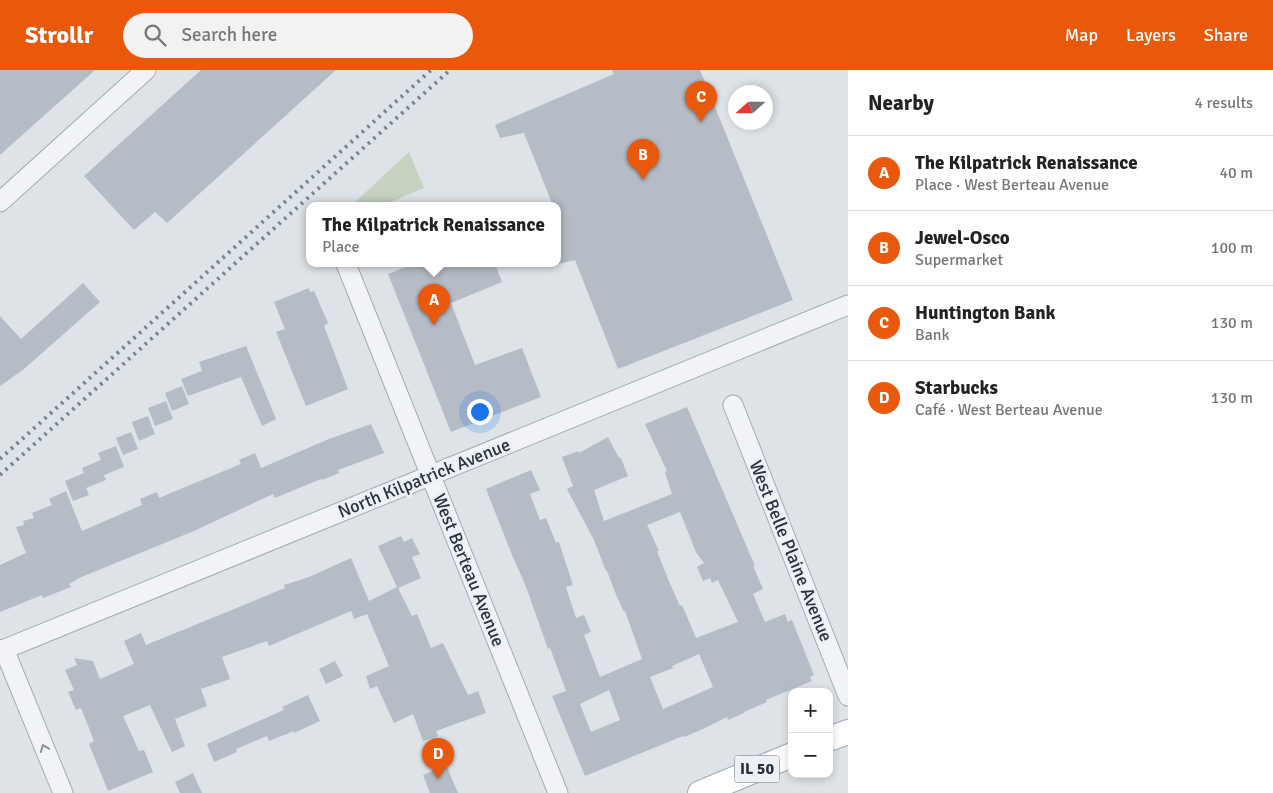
<!DOCTYPE html>
<meta charset="utf-8">
<style>
:root{--surface:#fff;--page:#f2f2f2;--text:#222;--muted:#767676;--line:#e0e0e0;--accent:#ea580c}
body{margin:0;font-family:Signika,sans-serif;background:var(--page);color:var(--text)}
.controls{position:absolute;right:15px;bottom:15px;display:grid;overflow:hidden;border-radius:10px;box-shadow:0 2px 8px #0003}
.controls button{width:45px;height:45px;display:grid;place-items:center;padding:0;border:0;border-bottom:1px solid var(--line);background:var(--surface);color:var(--text);font:25px sans-serif}
.compass{position:absolute;left:728px;top:15px;width:45px;height:45px;border-radius:50%;background:var(--surface);box-shadow:0 2px 8px #0003;rotate:249deg}
.you{position:absolute;left:479px;top:341px;width:18px;height:18px;margin:-12px;border:4px solid #fff;border-radius:50%;background:#1a73e8;box-shadow:0 0 0 8px #1a73e833}
.badge{display:grid;place-items:center;width:32px;height:32px;border-radius:50%;background:var(--accent);color:#fff;font-size:16px;font-weight:700}
.pin{position:absolute;translate:-50% -41px;filter:drop-shadow(0 1px 2px #0008)}
.pin::after{content:'';position:absolute;top:26px;width:18px;height:15px;background:inherit;clip-path:polygon(0 0,100% 0,50% 100%)}
.popup{position:absolute;left:306px;top:132px;width:255px;height:65px;box-sizing:border-box;display:grid;place-content:center;border-radius:10px;background:var(--surface);filter:drop-shadow(0 1px 4px #0005);font-size:16px;white-space:nowrap;color:var(--muted)}
.popup b{font-size:19px;color:var(--text)}
.popup::after{content:'';position:absolute;left:50%;top:100%;margin-left:-10px;border:10px solid transparent;border-top-color:var(--surface)}
.list{margin:0;padding:0;list-style:none}
h2{display:flex;justify-content:space-between;align-items:center;height:65px;margin:0;padding:0 20px;font-size:21px}
h2 small{font-size:16px;font-weight:400;color:var(--muted)}
.list li{display:grid;grid-template-columns:32px 1fr auto;gap:15px;align-items:center;box-sizing:border-box;height:75px;padding:0 20px;border-top:1px solid var(--line)}
.list b{display:block;font-size:19px;white-space:nowrap}
.list p{margin:0;font-size:16px;white-space:nowrap;color:var(--muted)}
.list em{font-size:16px;font-style:normal;color:var(--muted)}
.icon{flex:none;width:28px;height:28px;fill:none;stroke:currentColor;stroke-width:2;stroke-linecap:round;stroke-linejoin:round}
.map{position:relative;flex:none;width:848px;height:723px;overflow:hidden}
header{display:flex;align-items:center;gap:30px;box-sizing:border-box;height:70px;padding:0 25px;background:var(--accent);color:#fff}
header strong{font-size:24px}
nav{display:flex;gap:28px;margin-inline-start:auto;font-size:18px}
.search{width:350px;height:45px;background:var(--page);display:flex;align-items:center;gap:12px;box-sizing:border-box;padding:0 18px;border-radius:28px;color:var(--muted);font-size:19px}
main{display:flex}
aside{flex:1;background:var(--surface)}
.map>svg:first-child{display:block}
.green{fill:#c5d2bf}
.building{fill:#b5bcc5;fill-rule:evenodd}
.lines{fill:none;stroke-linecap:round;stroke-linejoin:round}
.minor-casing{stroke:#a3aab2;stroke-width:21}
.major-casing{stroke:#9da8b4;stroke-width:26}
.minor{stroke:#f1f3f6;stroke-width:19}
.major{stroke:#fff;stroke-width:24}
.rail{stroke:#778392;stroke-width:4;stroke-dasharray:2.5 5;stroke-linecap:butt}
.oneway{stroke:#8c929a}
.labels{text-anchor:middle;dominant-baseline:central;stroke-width:5;stroke-linejoin:round;paint-order:stroke}
.shield{fill:#edf1f5;stroke:#626b76;stroke-width:1}
.shield-label{font-size:16px;font-weight:bold;fill:#27313f}
.street-label{font-size:18px;fill:#27313f;stroke:#edf1f5}
</style>
<header>
<strong>Strollr</strong>
<div class="search"><svg class="icon" aria-label="search" viewBox="0 0 24 24"><circle cx="10" cy="10" r="6"/><path d="M15 15l6 6"/></svg>Search here</div>
<nav><a>Map</a><a>Layers</a><a>Share</a></nav>
</header>
<main>
<div class="map">
<svg width="848" height="723" viewBox="0 0 848 723">
<rect width="100%" height="100%" fill="#dee3e8"/>
<!-- green -->
<path class="green" d="M 409,82 L 424,118 L 381,136 L 351,136 Z"/>
<!-- building -->
<path class="building" d="M 0,0 L 95,0 L 0,85 Z
M 201,0 L 336,0 L 167,153 L 155,142 L 134,160 L 84,106 Z
M 612,0 L 700,0 L 793,230 L 618,299 L 575,190 L 558,194 L 558,136 L 553,136 L 524,63 L 500,68 L 495,55 L 614,4 Z
M 414,194 L 495,194 L 502,212 L 451,233 L 475,295 L 522,278 L 541,327 L 451,362 L 388,204 Z
M 83,213 L 100,232 L 24,299 L 0,316 L 0,246 L 21,269 Z
M 309,218 L 310,222 L 314,221 L 328,253 L 324,256 L 348,319 L 306,336 L 276,262 L 285,259 L 274,232 Z
M 246,276 L 276,349 L 262,356 L 241,307 L 188,326 L 181,309 L 202,301 L 199,292 Z
M 182,316 L 189,334 L 172,341 L 165,323 Z
M 166,331 L 173,349 L 155,356 L 148,338 Z
M 687,337 L 755,496 L 753,496 L 763,519 L 753,524 L 765,552 L 785,544 L 788,552 L 792,550 L 814,605 L 810,607 L 812,611 L 766,630 L 767,632 L 744,642 L 744,643 L 728,650 L 727,647 L 703,659 L 684,667 L 683,666 L 585,706 L 552,626 L 566,621 L 550,578 L 548,579 L 525,514 L 512,485 L 486,419 L 531,400 L 540,420 L 530,424 L 540,450 L 546,448 L 556,473 L 559,472 L 573,515 L 566,517 L 576,548 L 584,545 L 591,562 L 584,565 L 600,607 L 642,589 L 625,541 L 624,542 L 617,527 L 607,501 L 606,501 L 594,470 L 567,419 L 573,416 L 562,387 L 579,381 L 579,383 L 608,367 L 619,388 L 621,388 L 628,406 L 594,420 L 604,451 L 672,424 L 665,402 L 667,401 L 645,354 ZM 680,442 L 696,482 L 704,493 L 697,497 L 703,511 L 710,508 L 712,513 L 718,510 L 738,552 L 696,568 L 682,535 L 680,536 L 668,509 L 657,481 L 659,481 L 647,455 ZM 699,584 L 713,617 L 663,639 L 650,607 L 673,598 L 672,596 ZM 609,620 L 620,650 L 591,662 L 580,634 Z
M 148,346 L 155,364 L 139,371 L 132,352 Z
M 371,354 L 384,383 L 338,400 L 339,403 L 322,410 L 321,409 L 275,428 L 273,424 L 194,461 L 79,508 L 69,514 L 71,517 L 43,528 L 42,525 L 0,542 L 0,495 L 26,483 L 16,457 L 24,455 L 23,451 L 34,448 L 32,443 L 52,435 L 49,429 L 66,421 L 82,461 L 142,435 L 140,429 L 157,422 L 159,428 L 178,420 L 241,394 L 239,390 L 255,383 L 261,398 L 329,369 Z
M 131,362 L 138,379 L 123,385 L 116,368 Z
M 116,376 L 124,397 L 104,405 L 106,410 L 86,418 L 89,425 L 73,431 L 65,411 L 84,403 L 82,398 L 101,390 L 98,383 Z
M 401,466 L 404,472 L 412,468 L 420,484 L 412,487 L 421,508 L 398,518 L 412,546 L 417,544 L 431,578 L 443,573 L 468,625 L 478,621 L 486,643 L 436,661 L 438,666 L 423,671 L 413,644 L 394,653 L 377,616 L 370,619 L 366,606 L 389,596 L 367,544 L 354,549 L 351,541 L 269,576 L 267,571 L 222,587 L 230,609 L 201,619 L 207,636 L 175,649 L 185,676 L 172,682 L 150,635 L 123,646 L 139,681 L 144,680 L 153,702 L 108,721 L 89,674 L 94,671 L 81,638 L 76,640 L 68,622 L 74,620 L 65,600 L 77,595 L 74,588 L 93,591 L 100,609 L 134,594 L 124,571 L 141,563 L 146,575 L 285,518 L 284,515 L 309,507 L 351,488 L 369,531 L 397,517 L 378,476 Z
M 335,591 L 343,606 L 326,614 L 319,599 Z
M 308,625 L 320,651 L 294,663 L 294,661 L 269,671 L 267,666 L 236,679 L 237,682 L 214,692 L 207,674 L 284,640 L 282,637 Z
M 446,695 L 458,723 L 430,723 L 423,705 Z
M 193,703 L 202,723 L 180,723 L 175,712 Z"/>
<g class="lines">
<!-- minor casing -->
<g class="minor-casing">
<path id="minor" d="M 0,132 L 146,0
M 346,194 L 558,723
M 733,335 L 848,626
M 4,579 L 63,723
M 0,581 L 848,235"/>
</g>
<!-- major casing -->
<g class="major-casing">
<path id="major" d="M 829,669 L 848,662
M 700,723 L 792,685"/>
</g>
<!-- minor -->
<use href="#minor" class="minor"/>
<!-- major -->
<use href="#major" class="major"/>
<!-- rail -->
<path class="rail" d="M 0,389 L 431,0
M 0,405 L 450,0"/>
</g>
<!-- one-way arrows -->
<defs><path id="oneway-chevron" d="M-2-3.5L2.5 0L-2 3.5" fill="none" stroke-width="1.6" stroke-linecap="round" stroke-linejoin="round" transform="scale(1.25)"/></defs>
<use class="oneway" href="#oneway-chevron" transform="translate(44 678) rotate(-112)"/>
<g class="labels">
<!-- shield labels -->
<rect class="shield" x="734.5" y="685.5" width="45" height="27" rx="4"/>
<g class="shield-label">
<text x="757" y="699">IL 50</text>
</g>
<!-- street labels -->
<g class="street-label">
<text transform="translate(424 408) rotate(-22)">North Kilpatrick Avenue</text>
<text transform="translate(791 481) rotate(68)">West Belle Plaine Avenue</text>
<text transform="translate(469 500) rotate(68)">West Berteau Avenue</text>
</g>
</g>
</svg>
<div class="controls">
<button>+</button>
<button>−</button>
</div>
<svg class="compass" viewBox="-18 -18 36 36"><path d="M0-13l5 13h-10z" fill="#e53935"/><path d="M0 13l5-13h-10z" fill="#767676"/></svg>
<div class="you"></div>
<div class="pin badge" style="left:434px;top:255px">A</div>
<div class="popup"><b>The Kilpatrick Renaissance</b>Place</div>
<div class="pin badge" style="left:643px;top:110px">B</div>
<div class="pin badge" style="left:701px;top:52px">C</div>
<div class="pin badge" style="left:438px;top:709px">D</div>
</div>
<aside>
<h2>Nearby<small>4 results</small></h2>
<ul class="list">
<li><span class="badge">A</span><div><b>The Kilpatrick Renaissance</b><p>Place · West Berteau Avenue</p></div><em>40 m</em></li>
<li><span class="badge">B</span><div><b>Jewel-Osco</b><p>Supermarket</p></div><em>100 m</em></li>
<li><span class="badge">C</span><div><b>Huntington Bank</b><p>Bank</p></div><em>130 m</em></li>
<li><span class="badge">D</span><div><b>Starbucks</b><p>Café · West Berteau Avenue</p></div><em>130 m</em></li>
</ul>
</aside>
</main>
